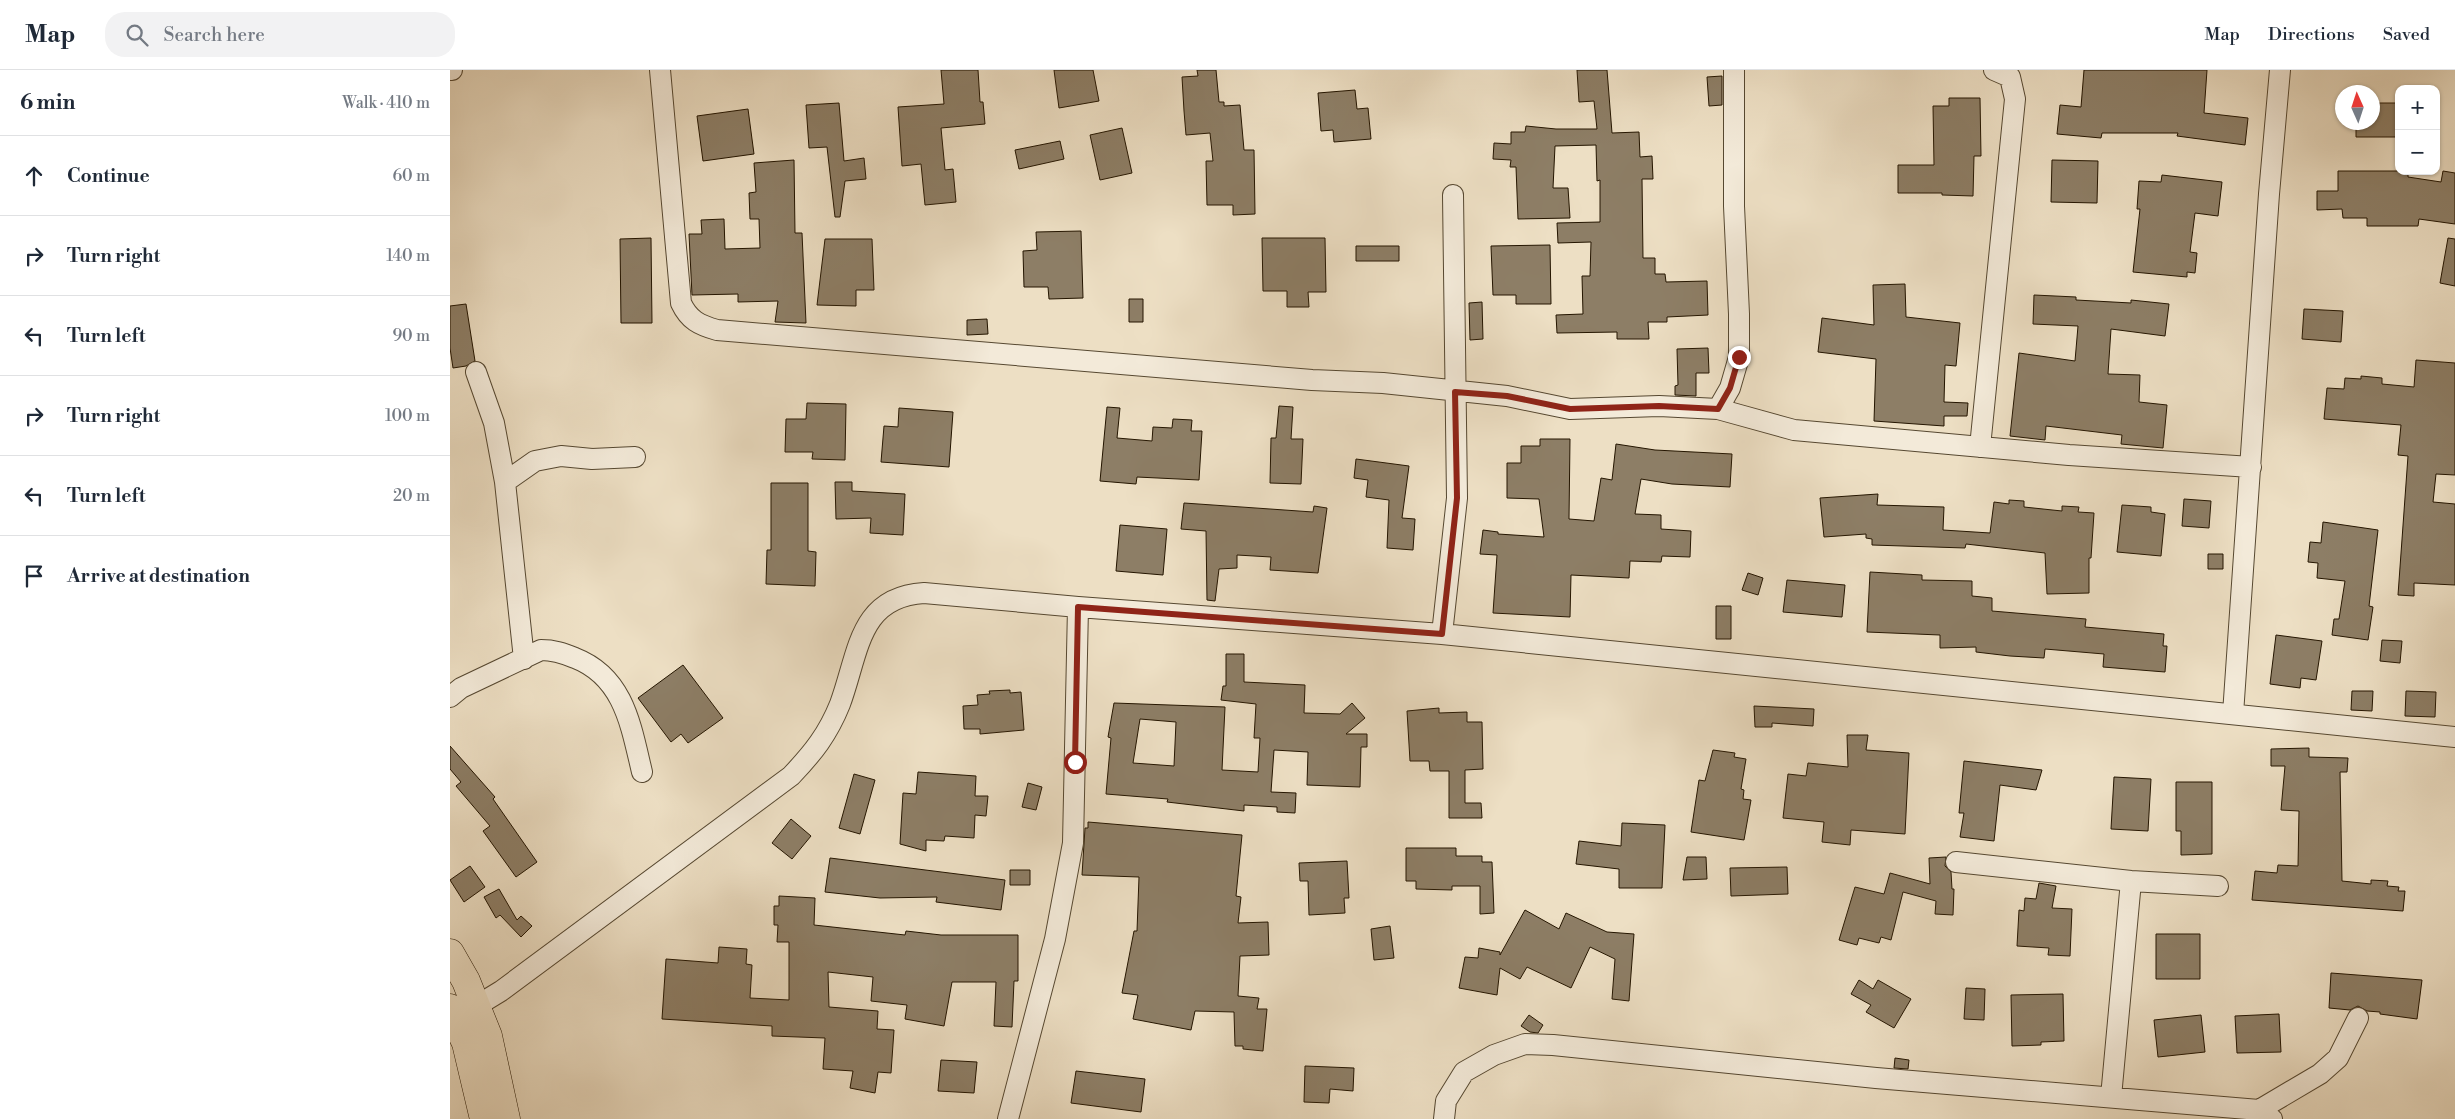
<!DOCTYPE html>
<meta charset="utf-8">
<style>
:root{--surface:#fff;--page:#f2f2f3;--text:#1f2937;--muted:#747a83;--line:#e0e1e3}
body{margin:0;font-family:"Libre Bodoni",serif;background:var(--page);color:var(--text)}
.controls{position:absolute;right:15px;top:15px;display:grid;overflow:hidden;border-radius:10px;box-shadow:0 1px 4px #0004}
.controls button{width:45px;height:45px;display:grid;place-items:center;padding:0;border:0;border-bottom:1px solid var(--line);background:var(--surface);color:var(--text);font:25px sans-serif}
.compass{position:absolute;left:1885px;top:15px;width:45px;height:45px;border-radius:50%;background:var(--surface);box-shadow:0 1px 4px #0004;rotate:357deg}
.stop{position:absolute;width:15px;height:15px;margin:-11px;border:4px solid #8f2418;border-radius:50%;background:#fff}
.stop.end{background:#8f2418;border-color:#fff;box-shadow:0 1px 5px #0008}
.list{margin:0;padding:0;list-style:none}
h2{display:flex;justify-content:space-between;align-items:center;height:65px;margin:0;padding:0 20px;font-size:21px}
h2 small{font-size:16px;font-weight:400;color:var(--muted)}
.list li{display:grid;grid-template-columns:32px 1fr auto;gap:15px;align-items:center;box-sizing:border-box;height:80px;padding:0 20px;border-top:1px solid var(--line)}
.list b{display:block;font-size:19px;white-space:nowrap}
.list em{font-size:16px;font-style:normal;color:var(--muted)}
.icon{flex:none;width:28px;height:28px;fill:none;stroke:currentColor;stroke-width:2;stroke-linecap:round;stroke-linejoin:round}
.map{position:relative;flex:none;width:2005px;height:1049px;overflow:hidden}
header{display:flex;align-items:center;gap:30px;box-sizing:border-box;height:70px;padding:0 25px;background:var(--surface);border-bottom:1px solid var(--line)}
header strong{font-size:24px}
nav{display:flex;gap:28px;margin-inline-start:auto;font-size:18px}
.search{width:350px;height:45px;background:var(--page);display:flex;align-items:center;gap:12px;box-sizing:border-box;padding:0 18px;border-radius:20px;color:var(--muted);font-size:19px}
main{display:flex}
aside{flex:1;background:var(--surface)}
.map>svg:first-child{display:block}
.building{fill:#8d7e66;stroke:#241500;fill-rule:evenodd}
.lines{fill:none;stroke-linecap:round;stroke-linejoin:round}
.street-casing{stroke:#564831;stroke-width:22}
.primary-casing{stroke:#241500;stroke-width:29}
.street{stroke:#f3ead9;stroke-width:20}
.primary{stroke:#eddfc4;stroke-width:28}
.route{stroke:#8f2418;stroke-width:6}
</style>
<header>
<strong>Map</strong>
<div class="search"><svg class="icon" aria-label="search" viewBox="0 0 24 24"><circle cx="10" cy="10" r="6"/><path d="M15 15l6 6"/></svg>Search here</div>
<nav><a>Map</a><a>Directions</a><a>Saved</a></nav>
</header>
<main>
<aside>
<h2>6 min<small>Walk · 410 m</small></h2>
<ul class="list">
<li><svg class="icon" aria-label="ahead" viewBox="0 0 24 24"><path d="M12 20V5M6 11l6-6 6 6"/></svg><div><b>Continue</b></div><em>60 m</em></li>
<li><svg class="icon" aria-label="right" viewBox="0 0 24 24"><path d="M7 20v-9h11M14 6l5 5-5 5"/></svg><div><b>Turn right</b></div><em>140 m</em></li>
<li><svg class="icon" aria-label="left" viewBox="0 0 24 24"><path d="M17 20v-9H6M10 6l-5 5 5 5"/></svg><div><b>Turn left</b></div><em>90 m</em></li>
<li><svg class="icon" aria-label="right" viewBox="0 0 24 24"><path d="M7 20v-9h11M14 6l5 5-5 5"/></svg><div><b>Turn right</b></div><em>100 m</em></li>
<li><svg class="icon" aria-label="left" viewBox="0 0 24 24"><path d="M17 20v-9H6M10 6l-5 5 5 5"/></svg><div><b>Turn left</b></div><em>20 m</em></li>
<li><svg class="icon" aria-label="arrive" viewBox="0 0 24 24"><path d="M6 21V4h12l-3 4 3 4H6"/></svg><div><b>Arrive at destination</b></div></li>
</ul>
</aside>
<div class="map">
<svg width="2005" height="1049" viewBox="0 0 2005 1049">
<rect width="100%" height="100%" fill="#eddfc4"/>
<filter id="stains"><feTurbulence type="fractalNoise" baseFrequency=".004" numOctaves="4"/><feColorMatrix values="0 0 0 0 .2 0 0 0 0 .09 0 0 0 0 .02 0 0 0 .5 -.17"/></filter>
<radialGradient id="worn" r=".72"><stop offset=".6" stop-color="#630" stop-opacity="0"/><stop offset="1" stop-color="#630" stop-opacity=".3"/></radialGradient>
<!-- building -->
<path class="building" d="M 491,0 L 528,0 L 530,32 L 533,32 L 535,54 L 491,58 L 495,100 L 503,99 L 506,132 L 475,135 L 471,94 L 452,96 L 448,37 L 494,34 Z
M 604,0 L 643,0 L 649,31 L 609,38 Z
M 747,0 L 766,0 L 769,32 L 774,32 L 774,36 L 790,35 L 794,80 L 804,80 L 805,144 L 783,145 L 783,135 L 757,135 L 756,91 L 763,91 L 760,63 L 736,65 L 734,41 L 732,7 L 748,6 Z
M 1127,0 L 1157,0 L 1162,63 L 1189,62 L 1190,87 L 1202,86 L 1203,109 L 1192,109 L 1193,188 L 1205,188 L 1205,204 L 1215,204 L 1216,212 L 1257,211 L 1258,245 L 1217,247 L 1217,252 L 1198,252 L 1199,269 L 1167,269 L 1167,262 L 1107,263 L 1106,245 L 1133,244 L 1132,206 L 1140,206 L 1141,172 L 1108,173 L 1107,153 L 1150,152 L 1150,110 L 1147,111 L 1146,75 L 1105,76 L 1103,118 L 1118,118 L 1120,148 L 1068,149 L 1066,97 L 1060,97 L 1061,90 L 1043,89 L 1044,73 L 1061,74 L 1061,62 L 1075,62 L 1076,56 L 1106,59 L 1147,59 L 1144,31 L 1129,32 Z
M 1634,0 L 1757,0 L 1754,43 L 1798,48 L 1795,75 L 1727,66 L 1728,63 L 1652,63 L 1651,68 L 1607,64 L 1610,35 L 1631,37 Z
M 1272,6 L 1272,35 L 1259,36 L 1257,7 Z
M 905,20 L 907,39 L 918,38 L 921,69 L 884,72 L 883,60 L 871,61 L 868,23 Z
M 1499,28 L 1530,28 L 1531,86 L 1524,86 L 1523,126 L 1492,125 L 1492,123 L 1448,123 L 1448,95 L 1484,95 L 1483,36 L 1499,36 Z
M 389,33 L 394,91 L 414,88 L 416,109 L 395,111 L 390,147 L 385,147 L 377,77 L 359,78 L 356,35 Z
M 1922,33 L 1949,33 L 1949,67 L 1906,67 L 1906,52 L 1922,52 Z
M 298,39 L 304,84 L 253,91 L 247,46 Z
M 672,58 L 682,103 L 650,110 L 640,65 Z
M 610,71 L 614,89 L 569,99 L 565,80 Z
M 344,90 L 345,163 L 352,163 L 356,253 L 325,252 L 328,231 L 288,232 L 288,224 L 242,225 L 239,164 L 252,164 L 251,150 L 274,149 L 275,179 L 310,178 L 309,149 L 300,149 L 299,123 L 306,122 L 304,93 Z
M 1602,90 L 1648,91 L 1647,133 L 1601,132 Z
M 1888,101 L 1958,101 L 1958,107 L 1991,112 L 1993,101 L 2005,103 L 2005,154 L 1969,149 L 1968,156 L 1917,156 L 1917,148 L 1893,148 L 1892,139 L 1867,140 L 1867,121 L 1888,121 Z
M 1712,105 L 1772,112 L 1768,146 L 1745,143 L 1740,182 L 1747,183 L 1745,203 L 1737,202 L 1737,207 L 1683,202 L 1690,139 L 1687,139 L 1689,111 L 1711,112 Z
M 631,161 L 633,228 L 599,229 L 598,217 L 574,217 L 573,181 L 587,180 L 586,162 Z
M 201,168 L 202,253 L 171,253 L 170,169 Z
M 812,168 L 875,168 L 876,222 L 858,222 L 859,237 L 837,237 L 837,221 L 813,221 Z
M 1998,168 L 2005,169 L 2005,216 L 1990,213 Z
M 375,169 L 422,169 L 424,220 L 406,220 L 406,236 L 367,235 Z
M 1100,175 L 1101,234 L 1066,234 L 1066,225 L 1043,225 L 1041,176 Z
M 906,176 L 949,176 L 949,191 L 906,191 Z
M 1455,214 L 1456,247 L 1510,253 L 1506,296 L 1495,295 L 1494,332 L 1518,333 L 1517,346 L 1494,346 L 1494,356 L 1424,351 L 1426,289 L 1368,282 L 1372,248 L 1424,255 L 1423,215 Z
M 1584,225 L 1626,227 L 1626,230 L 1681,233 L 1681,230 L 1719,234 L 1715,266 L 1661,259 L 1658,304 L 1690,305 L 1689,332 L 1717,335 L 1713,378 L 1671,374 L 1672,365 L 1596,356 L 1595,370 L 1560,366 L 1569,283 L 1625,291 L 1628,256 L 1583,254 Z
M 679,229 L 693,229 L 693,252 L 679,252 Z
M 1032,232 L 1033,269 L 1020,270 L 1019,233 Z
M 16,234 L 25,291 L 16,296 L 3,298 L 0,278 L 0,236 Z
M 1854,239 L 1893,241 L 1891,272 L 1852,269 Z
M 537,249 L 538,264 L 517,265 L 517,250 Z
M 1258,278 L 1259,303 L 1246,303 L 1246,326 L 1225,325 L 1225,316 L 1228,315 L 1227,279 Z
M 1966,290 L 2005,293 L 2005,405 L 1986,404 L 1983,432 L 2005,434 L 2005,515 L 1964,513 L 1964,526 L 1948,525 L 1958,386 L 1948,385 L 1951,355 L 1874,349 L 1877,318 L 1894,319 L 1895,308 L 1911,309 L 1911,306 L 1932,308 L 1932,314 L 1964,317 Z
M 357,333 L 396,334 L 395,390 L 362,389 L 363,382 L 335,382 L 336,349 L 356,349 Z
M 829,336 L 843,337 L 841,369 L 853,369 L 851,414 L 820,413 L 821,368 L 826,368 Z
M 657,337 L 670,338 L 667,368 L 702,371 L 703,357 L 722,358 L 723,349 L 742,350 L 741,361 L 752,361 L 749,410 L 687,407 L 686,414 L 650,411 Z
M 449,338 L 503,342 L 499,397 L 431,392 L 434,356 L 448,357 Z
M 1090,369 L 1120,369 L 1119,449 L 1144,451 L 1151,408 L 1162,410 L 1166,374 L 1205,380 L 1282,384 L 1280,417 L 1222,414 L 1191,409 L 1185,444 L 1211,445 L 1211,459 L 1241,461 L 1240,487 L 1212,486 L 1211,492 L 1180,491 L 1179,508 L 1121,505 L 1120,547 L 1043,543 L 1047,485 L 1030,484 L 1033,460 L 1048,462 L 1048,464 L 1094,467 L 1089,429 L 1057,428 L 1057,393 L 1071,393 L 1071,376 L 1090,376 Z
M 906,389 L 959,396 L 952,448 L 965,449 L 963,480 L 937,478 L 939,430 L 916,427 L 918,410 L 904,408 Z
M 385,412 L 402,412 L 402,421 L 455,424 L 453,465 L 420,463 L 421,448 L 386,449 Z
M 321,413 L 358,413 L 358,481 L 366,482 L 365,516 L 316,514 L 317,480 L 321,480 Z
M 1428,424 L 1427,435 L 1494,437 L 1493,460 L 1540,463 L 1544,432 L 1559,434 L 1559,430 L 1574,431 L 1574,437 L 1612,441 L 1612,436 L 1629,437 L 1628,442 L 1644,443 L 1641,488 L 1639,488 L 1639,523 L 1597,524 L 1595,483 L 1516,474 L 1515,478 L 1422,475 L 1422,469 L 1416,468 L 1416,464 L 1374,467 L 1370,428 Z
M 1734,429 L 1761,431 L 1759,458 L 1732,456 Z
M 734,433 L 863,442 L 864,436 L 877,438 L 868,503 L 820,500 L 821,487 L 787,485 L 787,498 L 769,499 L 765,531 L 757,530 L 756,461 L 731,459 Z
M 1672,435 L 1701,437 L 1701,442 L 1715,444 L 1711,486 L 1667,482 Z
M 1873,452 L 1928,460 L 1919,536 L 1923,537 L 1918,570 L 1882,565 L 1884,549 L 1889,549 L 1895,511 L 1867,508 L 1868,493 L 1858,492 L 1860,472 L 1871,473 Z
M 670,455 L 717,459 L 713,505 L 666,501 Z
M 1758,484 L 1773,484 L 1773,499 L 1758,499 Z
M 1420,502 L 1472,505 L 1472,510 L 1522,511 L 1522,526 L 1542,528 L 1542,541 L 1636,549 L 1635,557 L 1714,564 L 1713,576 L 1717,576 L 1715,602 L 1653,597 L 1654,584 L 1595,579 L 1594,588 L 1560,586 L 1526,582 L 1526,577 L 1490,578 L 1490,565 L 1417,562 Z
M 1298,503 L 1313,508 L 1308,525 L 1292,520 Z
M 1337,510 L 1395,515 L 1392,547 L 1333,542 Z
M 1266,536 L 1281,536 L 1281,569 L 1266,569 Z
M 1826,565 L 1872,571 L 1866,610 L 1851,608 L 1850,618 L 1820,614 Z
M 1932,570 L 1952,571 L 1950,593 L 1930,591 Z
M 776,584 L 794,584 L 794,612 L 855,615 L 854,643 L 890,644 L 902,633 L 915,648 L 896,664 L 917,664 L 917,677 L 911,677 L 910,717 L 857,715 L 858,682 L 824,680 L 821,722 L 846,723 L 845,743 L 827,742 L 827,737 L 794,735 L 794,741 L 717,732 L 718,729 L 656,724 L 661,668 L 658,667 L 664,633 L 775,637 L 772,700 L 808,702 L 810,668 L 804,668 L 806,634 L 771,630 L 773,616 L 776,616 ZM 690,649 L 726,652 L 724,696 L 683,693 Z
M 233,595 L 273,648 L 238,673 L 231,664 L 221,672 L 188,628 Z
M 560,620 L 560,623 L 571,622 L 574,660 L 530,664 L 530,659 L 514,659 L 513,636 L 528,635 L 527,625 L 540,624 L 539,621 Z
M 1902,621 L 1923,621 L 1922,641 L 1901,640 Z
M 1956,621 L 1986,622 L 1985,647 L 1955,646 Z
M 1304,636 L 1364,639 L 1363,656 L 1322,653 L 1322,657 L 1305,657 Z
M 989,638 L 989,643 L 1017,642 L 1017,652 L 1032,652 L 1033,699 L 1015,700 L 1015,733 L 1031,733 L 1032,748 L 999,748 L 999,701 L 980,701 L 979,691 L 960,691 L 957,641 Z
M 1397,665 L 1418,665 L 1416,680 L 1459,683 L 1455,764 L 1401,760 L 1400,775 L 1372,772 L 1374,752 L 1333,748 L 1338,704 L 1356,706 L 1358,693 L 1398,697 Z
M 0,676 L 45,727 L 43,729 L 87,792 L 66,807 L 33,761 L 40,756 L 6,716 L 11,712 L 0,699 Z
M 1859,678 L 1859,687 L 1898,688 L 1897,702 L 1890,702 L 1892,811 L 1921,814 L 1921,810 L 1938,811 L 1937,816 L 1949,817 L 1948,821 L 1955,821 L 1953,841 L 1802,830 L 1805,801 L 1827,803 L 1828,795 L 1848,796 L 1849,741 L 1831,740 L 1835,696 L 1821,696 L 1821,679 Z
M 1263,680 L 1285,683 L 1284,687 L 1296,689 L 1291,719 L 1294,720 L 1293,729 L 1301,730 L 1294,770 L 1241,762 L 1249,710 L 1255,711 Z
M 1514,691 L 1592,700 L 1586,720 L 1550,715 L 1544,771 L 1510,767 L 1514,743 L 1509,743 Z
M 468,702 L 526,706 L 525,726 L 538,726 L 536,746 L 525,745 L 524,768 L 495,766 L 494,771 L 476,770 L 476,781 L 450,774 L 453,723 L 466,724 Z
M 404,704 L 425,710 L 410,764 L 389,758 Z
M 1664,707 L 1701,709 L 1698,761 L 1661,759 Z
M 1726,712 L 1762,712 L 1762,784 L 1731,785 L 1731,761 L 1726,761 Z
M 578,713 L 592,717 L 586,740 L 572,737 Z
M 341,749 L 361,766 L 342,789 L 322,773 Z
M 638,752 L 792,765 L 786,826 L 791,827 L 788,853 L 818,852 L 819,885 L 790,886 L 788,926 L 809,928 L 807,939 L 817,939 L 813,981 L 793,979 L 793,976 L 785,976 L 784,942 L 745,941 L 741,960 L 683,949 L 688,925 L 672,923 L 684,861 L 687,861 L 689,807 L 632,805 L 635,758 L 638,758 Z
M 1172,753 L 1215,755 L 1212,818 L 1169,818 L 1169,799 L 1126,794 L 1129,771 L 1171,776 Z
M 956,778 L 1006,778 L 1006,786 L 1032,786 L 1032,792 L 1042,792 L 1044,843 L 1030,844 L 1030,816 L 1002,816 L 1002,820 L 966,819 L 966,811 L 956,811 Z
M 1237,787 L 1256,787 L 1257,809 L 1233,810 Z
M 1496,787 L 1495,796 L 1501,802 L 1502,819 L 1504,819 L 1503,845 L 1485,844 L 1486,831 L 1453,822 L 1441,870 L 1431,867 L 1429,873 L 1409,868 L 1407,875 L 1389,870 L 1405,817 L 1434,824 L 1440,803 L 1480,814 L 1479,788 Z
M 380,788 L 555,810 L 551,840 L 486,832 L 487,827 L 430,828 L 375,822 Z
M 897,791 L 899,828 L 894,828 L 895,843 L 859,845 L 858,811 L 850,811 L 849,793 Z
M 20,796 L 35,817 L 14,832 L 0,810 Z
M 1337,797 L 1338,824 L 1281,826 L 1280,798 Z
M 560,800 L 580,800 L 580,815 L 560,815 Z
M 1589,813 L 1606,816 L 1602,838 L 1622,839 L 1620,886 L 1598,885 L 1599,878 L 1567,876 L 1569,840 L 1574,841 L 1575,828 L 1586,829 Z
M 49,819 L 67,850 L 71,846 L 82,856 L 71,867 L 50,845 L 46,848 L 34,827 Z
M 329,826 L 365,828 L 364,855 L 455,865 L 456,861 L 491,865 L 568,865 L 568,911 L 564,911 L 562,957 L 544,956 L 546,912 L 502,912 L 494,956 L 455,949 L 457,935 L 421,931 L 423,907 L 378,902 L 379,937 L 428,941 L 427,959 L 444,960 L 441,1003 L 428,1002 L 425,1023 L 400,1018 L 403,1001 L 373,999 L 375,968 L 322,966 L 322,956 L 212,949 L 216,889 L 268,893 L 269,877 L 297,879 L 296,894 L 302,895 L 300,928 L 339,930 L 339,872 L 327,872 L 328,855 L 324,855 L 324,836 L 329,836 Z
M 1075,840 L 1109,859 L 1116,843 L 1157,862 L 1184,864 L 1179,931 L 1162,929 L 1165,889 L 1140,877 L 1121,918 L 1077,897 L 1070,909 L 1050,898 L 1047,925 L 1009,918 L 1015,887 L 1028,888 L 1029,878 L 1050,882 L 1050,885 Z
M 940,856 L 944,888 L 924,890 L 921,859 Z
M 1706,864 L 1750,864 L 1750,909 L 1706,909 Z
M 1881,903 L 1972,910 L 1967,949 L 1930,944 L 1930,942 L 1917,941 L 1908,936 L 1900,940 L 1879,938 Z
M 1409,910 L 1423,919 L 1428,910 L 1461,929 L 1444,958 L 1416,942 L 1421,935 L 1401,924 Z
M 1516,918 L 1535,919 L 1534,950 L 1514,949 Z
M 1613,924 L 1614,971 L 1591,972 L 1591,975 L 1562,976 L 1561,925 Z
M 1829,944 L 1831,982 L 1787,983 L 1785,946 Z
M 1079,945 L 1093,955 L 1088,963 L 1080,962 L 1071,956 Z
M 1751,945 L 1755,982 L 1708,987 L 1704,950 Z
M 1445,988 L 1459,990 L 1458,999 L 1444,998 Z
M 491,990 L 527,992 L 524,1023 L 488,1021 Z
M 855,996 L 904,998 L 903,1021 L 880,1019 L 879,1033 L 854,1032 Z
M 626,1001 L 695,1009 L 691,1042 L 621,1033 Z"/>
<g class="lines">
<!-- street casing -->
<g class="street-casing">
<path id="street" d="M 0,0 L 2,0
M 210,0 L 231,233 C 239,250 249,255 267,260 L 862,310 L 933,313 L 1057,326 L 1120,339 L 1209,336 L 1268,339 L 1344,360 L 1619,385 L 1801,397
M 26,302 L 44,353 L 55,412 L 74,589
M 1268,339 L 1280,318 L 1289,287 L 1289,244 L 1284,136 L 1284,0
M 1530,377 L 1565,29 L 1560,7 L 1544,0
M 55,412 L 85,391 L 111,386 L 142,389 L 185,387
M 992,564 L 1007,428 L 1003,125
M 0,627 L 11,618 L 91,580 C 104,580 113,583 125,588 C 174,607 181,656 192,702
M 1783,644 L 1819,124 L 1830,0
M 1506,792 L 1681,811 L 1768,816
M 15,943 L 51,921 L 341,706 C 363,683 378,664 390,634 C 409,583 408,527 474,523 L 628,537 L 992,564 L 2005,667
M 1661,1027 L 1681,811
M 1809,1040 L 1870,1004 L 1888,988 L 1908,948
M 558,1049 L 605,869 L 623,773 L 628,537
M 994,1049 L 996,1031 L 1014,1002 L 1044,985 L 1075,974 L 1103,975 L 1426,1008 L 1809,1040 L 1822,1049"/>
</g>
<!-- primary casing -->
<g class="primary-casing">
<path id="primary" d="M 0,883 L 16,911 L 38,966 L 56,1049
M 0,938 L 16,973 L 34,1049"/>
</g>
<!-- street -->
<use href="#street" class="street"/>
<!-- primary -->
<use href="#primary" class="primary"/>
</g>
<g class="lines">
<!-- route -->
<path class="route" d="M 625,692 L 628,537 L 992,564 L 1007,428 L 1005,322 L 1057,326 L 1120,339 L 1209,336 L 1268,339 L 1280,318 L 1289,287"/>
</g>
<rect width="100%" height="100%" filter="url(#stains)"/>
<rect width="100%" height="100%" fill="url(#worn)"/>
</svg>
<div class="controls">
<button>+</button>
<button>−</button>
</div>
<svg class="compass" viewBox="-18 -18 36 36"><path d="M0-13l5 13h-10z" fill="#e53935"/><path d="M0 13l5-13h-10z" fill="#747a83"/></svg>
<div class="stop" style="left:625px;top:692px"></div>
<div class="stop end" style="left:1289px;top:287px"></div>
</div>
</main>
